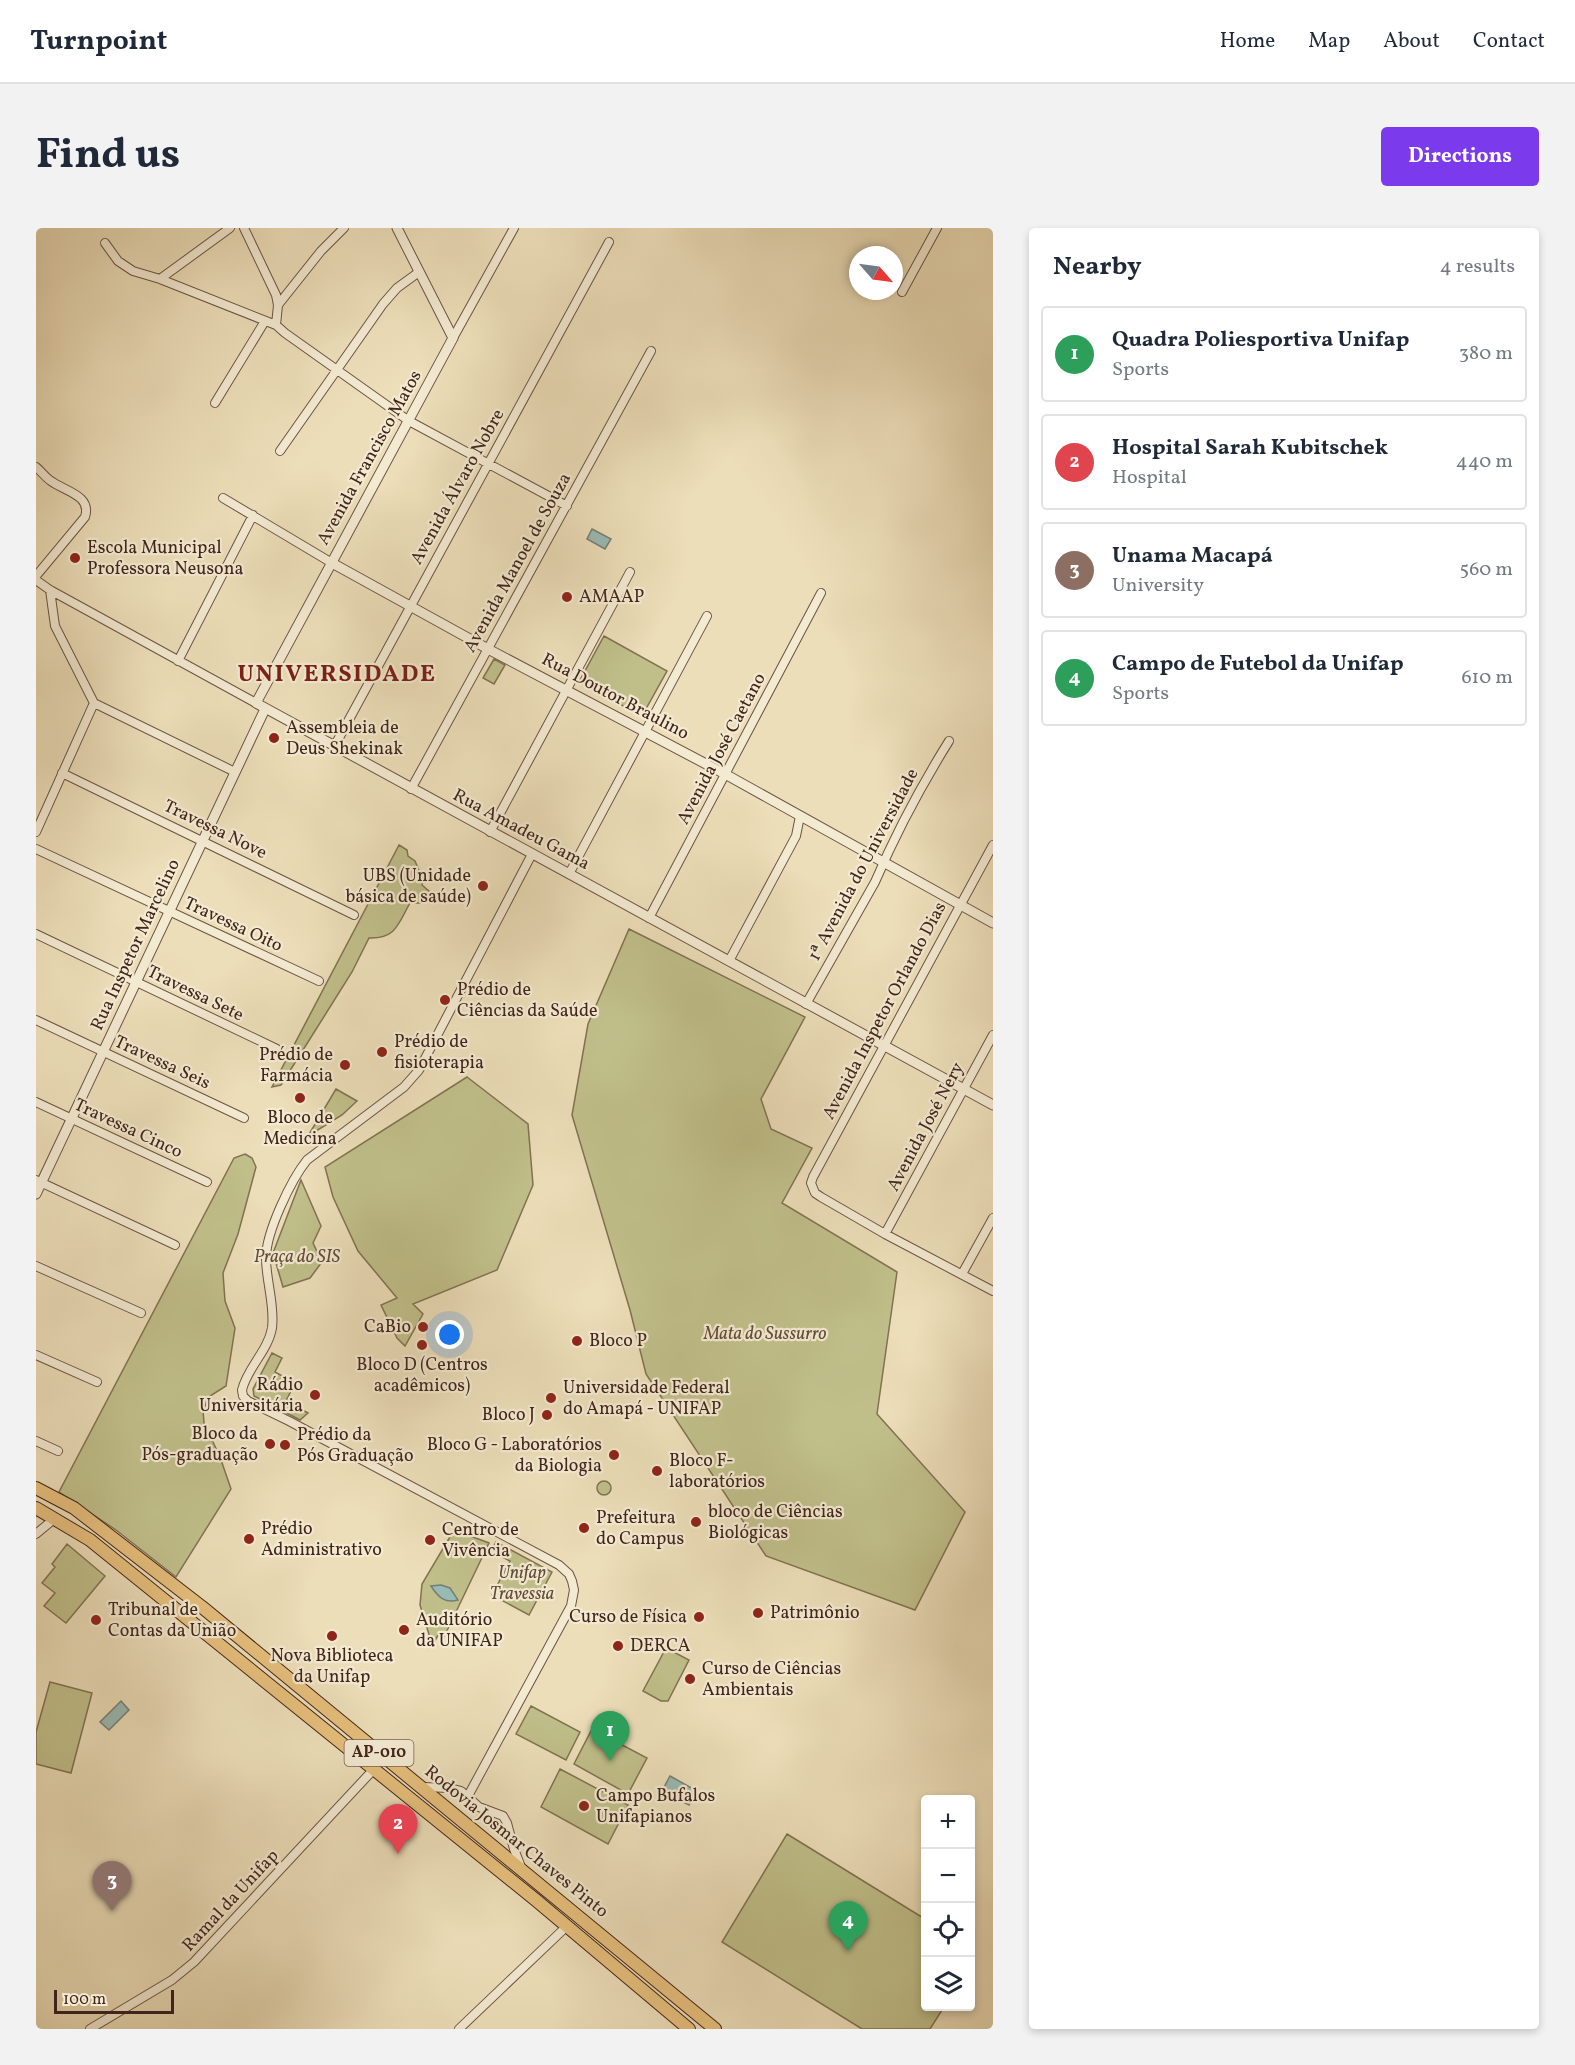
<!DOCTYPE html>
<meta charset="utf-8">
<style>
:root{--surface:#fff;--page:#f2f2f3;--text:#1f2937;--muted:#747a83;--line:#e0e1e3;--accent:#7c3aed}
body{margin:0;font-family:Vollkorn,serif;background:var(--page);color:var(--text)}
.controls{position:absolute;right:18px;bottom:18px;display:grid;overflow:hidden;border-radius:6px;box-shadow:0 3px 9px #0003}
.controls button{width:54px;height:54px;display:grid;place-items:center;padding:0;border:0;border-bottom:2px solid var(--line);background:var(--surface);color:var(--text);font:30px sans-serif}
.compass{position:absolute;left:813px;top:18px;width:54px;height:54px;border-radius:50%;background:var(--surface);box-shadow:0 3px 9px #0003;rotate:118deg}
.scale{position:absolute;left:18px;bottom:15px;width:120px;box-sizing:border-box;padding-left:6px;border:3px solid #42251a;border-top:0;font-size:16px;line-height:21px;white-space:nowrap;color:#42251a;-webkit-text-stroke:4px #f3ead2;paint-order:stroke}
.you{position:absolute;left:414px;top:1107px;width:21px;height:21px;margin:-15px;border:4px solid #fff;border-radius:50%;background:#1a73e8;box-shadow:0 0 0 9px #1a73e833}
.badge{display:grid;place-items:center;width:39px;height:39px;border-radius:50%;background:var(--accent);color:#fff;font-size:20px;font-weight:700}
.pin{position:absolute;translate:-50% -50px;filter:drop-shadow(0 2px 3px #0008)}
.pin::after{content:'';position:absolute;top:32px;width:21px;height:18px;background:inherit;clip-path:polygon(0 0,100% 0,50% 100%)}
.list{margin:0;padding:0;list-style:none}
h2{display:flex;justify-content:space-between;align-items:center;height:78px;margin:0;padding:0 24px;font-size:26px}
h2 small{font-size:20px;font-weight:400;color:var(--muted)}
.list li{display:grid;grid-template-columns:39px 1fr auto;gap:18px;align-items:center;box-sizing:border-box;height:96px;margin:0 12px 12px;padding:0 12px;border:2px solid var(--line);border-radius:6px}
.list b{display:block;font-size:22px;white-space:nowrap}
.list p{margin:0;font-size:20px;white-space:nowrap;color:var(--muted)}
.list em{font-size:20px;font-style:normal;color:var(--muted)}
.icon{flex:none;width:33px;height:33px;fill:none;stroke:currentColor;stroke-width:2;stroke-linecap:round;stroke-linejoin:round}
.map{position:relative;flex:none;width:957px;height:1801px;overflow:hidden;border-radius:6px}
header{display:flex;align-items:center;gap:36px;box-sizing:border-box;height:84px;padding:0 30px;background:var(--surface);border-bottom:2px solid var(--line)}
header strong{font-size:28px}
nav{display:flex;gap:33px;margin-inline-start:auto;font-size:21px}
.intro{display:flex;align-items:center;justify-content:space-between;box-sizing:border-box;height:144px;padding:0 36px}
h1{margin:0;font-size:42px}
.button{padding:15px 27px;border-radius:6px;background:var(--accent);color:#fff;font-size:21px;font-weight:700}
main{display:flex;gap:36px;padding:0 36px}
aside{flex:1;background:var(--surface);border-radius:6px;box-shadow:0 3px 9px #0003}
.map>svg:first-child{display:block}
.green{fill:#c0bf8a;stroke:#817252;stroke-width:1.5}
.water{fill:#99bbb4;stroke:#767f76;stroke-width:1.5}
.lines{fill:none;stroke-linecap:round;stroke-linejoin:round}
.minor-casing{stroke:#6c5342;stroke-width:10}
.tertiary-casing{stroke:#6c5342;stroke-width:11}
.primary-casing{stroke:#42251a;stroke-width:14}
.minor{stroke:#f3ead2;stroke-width:8}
.tertiary{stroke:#f3ead2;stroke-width:9}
.primary{stroke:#e6bf7c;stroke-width:12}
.poi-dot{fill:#8f2418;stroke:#f3ead2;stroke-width:2}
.labels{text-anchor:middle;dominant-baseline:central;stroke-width:4.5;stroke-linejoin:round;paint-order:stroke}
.shield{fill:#f3ead2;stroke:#776051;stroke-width:1.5}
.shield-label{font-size:16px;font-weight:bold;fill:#42251a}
.street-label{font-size:18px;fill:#42251a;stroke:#f3ead2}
.poi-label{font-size:18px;fill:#42251a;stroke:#f3ead2;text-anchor:start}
.park-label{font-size:18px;font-style:italic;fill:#624c36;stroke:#f3ead2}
.district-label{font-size:24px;font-weight:bold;letter-spacing:1.5px;fill:#7a1f14;stroke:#f3ead2}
</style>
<header>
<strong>Turnpoint</strong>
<nav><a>Home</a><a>Map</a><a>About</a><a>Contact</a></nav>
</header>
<div class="intro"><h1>Find us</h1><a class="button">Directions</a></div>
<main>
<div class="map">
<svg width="957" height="1801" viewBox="0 0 957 1801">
<rect width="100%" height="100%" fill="#ecdeb9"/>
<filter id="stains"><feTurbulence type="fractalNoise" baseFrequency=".00333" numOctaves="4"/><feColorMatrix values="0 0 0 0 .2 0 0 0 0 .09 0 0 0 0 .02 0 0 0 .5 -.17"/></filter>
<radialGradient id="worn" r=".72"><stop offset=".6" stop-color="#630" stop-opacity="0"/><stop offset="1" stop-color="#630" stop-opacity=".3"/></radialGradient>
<!-- green -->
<path class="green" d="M 568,408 L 631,443 L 606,488 L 543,454 Z
M 458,431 L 469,437 L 458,456 L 447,450 Z
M 363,617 L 371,622 L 372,628 L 379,633 L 387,652 L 386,657 L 394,664 L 388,675 L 374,675 C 362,696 360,711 333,710 L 316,744 L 245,857 L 236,859 Z
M 593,701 L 769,789 L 725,871 L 735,901 L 776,920 L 746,975 L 861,1044 L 841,1186 L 929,1284 L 879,1382 L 730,1328 L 610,1146 L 594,1082 L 536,887 L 552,796 Z
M 431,849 L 492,896 L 497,957 L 461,1042 L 377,1076 L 387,1086 L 369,1118 L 361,1110 L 345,1077 L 361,1070 L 322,1023 L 297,969 L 289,939 Z
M 300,861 L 321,873 L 306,887 L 272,908 Z
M 209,926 L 216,930 L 220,939 L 202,1006 L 187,1045 L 189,1073 L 199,1100 L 190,1158 L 174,1168 L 167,1182 L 168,1195 L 184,1229 L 195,1261 L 140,1349 L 80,1302 L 23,1264 L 198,930 Z
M 265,952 L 285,998 L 277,1015 L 286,1034 L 274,1050 L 247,1059 L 237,1025 Z
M 236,1125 L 246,1130 L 239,1144 L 259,1155 L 250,1173 L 272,1185 L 264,1192 L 218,1168 L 217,1161 Z
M561 1260a7 7 0 1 1 14 0a7 7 0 1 1-14 0Z
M 418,1302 L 453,1315 L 407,1411 L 404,1404 L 398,1414 L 395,1413 L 384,1377 L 386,1356 Z
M 460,1314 L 516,1344 L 493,1387 L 456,1367 L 474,1333 L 455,1323 Z
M 31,1316 L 69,1348 L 30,1395 L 8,1378 L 19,1365 L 6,1355 L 19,1339 L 16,1336 Z
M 630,1420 L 653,1432 L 632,1473 L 625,1473 L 607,1463 Z
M 14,1454 L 56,1465 L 35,1545 L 0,1536 L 0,1504 Z
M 495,1478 L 544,1504 L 530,1532 L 480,1506 Z
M 556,1501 L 611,1530 L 592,1566 L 538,1536 Z
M 524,1541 L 592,1577 L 572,1616 L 505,1579 Z
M 751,1606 L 889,1691 L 890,1778 L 908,1779 L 894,1801 L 826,1801 L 686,1714 Z"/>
<!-- water -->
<path class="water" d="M 556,301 L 575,311 L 569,321 L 551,311 Z
M 405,1357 L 414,1360 L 422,1372 C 409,1376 402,1369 395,1358 Z
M 85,1473 L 93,1482 L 73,1502 L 64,1494 Z
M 634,1548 L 661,1563 L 653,1577 L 626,1563 Z"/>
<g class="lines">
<!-- minor casing -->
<g class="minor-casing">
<path id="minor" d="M 208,0 L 240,67 L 242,77 L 240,97 L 249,105 L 373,193 L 531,278
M 69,15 L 82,33 L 97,43 L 124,51 L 240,97
M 124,51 L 194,0
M 866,64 L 901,0
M 242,77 L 285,23 L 308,0
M 417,110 L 478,0
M 179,175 L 229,93
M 244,223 L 347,76 L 361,60 L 383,44
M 0,239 C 5,243 9,249 15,253 C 28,263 56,267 49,289 L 0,348
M 187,270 L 296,335
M 0,352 L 14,362 L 220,475
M 14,362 L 19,398 L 58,475
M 142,433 L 217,287
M 58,475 L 199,544
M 298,519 L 573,14
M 26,545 L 318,687
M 375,561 L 615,123
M 0,604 L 58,475
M 454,604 L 594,344
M 957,617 L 777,949 L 775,955 L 779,965 L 785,969 L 849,1006 L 957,1063
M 0,621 L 283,753
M 533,646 L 671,388
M 613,690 L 785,365
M 0,706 L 241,821
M 693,733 L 760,608 L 764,588
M 770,776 L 839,654 C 860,605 885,558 913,513
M 0,792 L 208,890
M 0,874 L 171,954
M 0,952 L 139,1017
M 849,1006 L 957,807
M 0,1038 L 105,1085
M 926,1046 L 957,990
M 0,1127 L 61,1154
M 0,1213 L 22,1223
M 0,1306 L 18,1291
M 386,1559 L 414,1560 L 425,1563 L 443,1579 L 467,1588 L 471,1595 L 478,1621 L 485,1639
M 432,1568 L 535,1378 L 538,1362 L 536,1353 L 533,1346 L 523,1337 L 253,1193 L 212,1173 L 207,1168 L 206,1162 C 211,1140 232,1123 236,1100 C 239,1077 230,1053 230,1030 C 230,1004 255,952 271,932 L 368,859 L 383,842 L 496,626
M 54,1801 L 136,1752 L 158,1734 L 338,1541
M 423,1801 L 530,1699"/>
</g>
<!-- tertiary casing -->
<g class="tertiary-casing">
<path id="tertiary" d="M 361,0 L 417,110 L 220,475 L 957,877
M 296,335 L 452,421 L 689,546 L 957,695
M 0,966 L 229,481"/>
</g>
<!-- primary casing -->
<g class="primary-casing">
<path id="primary" d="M 0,1260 L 38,1280 L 166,1379 L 679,1801
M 0,1280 L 54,1312 L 501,1673 L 653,1801"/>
</g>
<!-- minor -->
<use href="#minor" class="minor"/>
<!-- tertiary -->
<use href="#tertiary" class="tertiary"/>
<!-- primary -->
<use href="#primary" class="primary"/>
</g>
<!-- markers -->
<g class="poi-dot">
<circle cx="39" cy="330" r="6"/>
<circle cx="531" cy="369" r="6"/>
<circle cx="238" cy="510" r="6"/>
<circle cx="447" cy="658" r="6"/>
<circle cx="409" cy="772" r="6"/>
<circle cx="346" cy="824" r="6"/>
<circle cx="309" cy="837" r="6"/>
<circle cx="264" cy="870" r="6"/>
<circle cx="387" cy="1099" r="6"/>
<circle cx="541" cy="1113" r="6"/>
<circle cx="386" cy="1117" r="6"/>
<circle cx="279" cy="1167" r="6"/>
<circle cx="515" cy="1170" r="6"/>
<circle cx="511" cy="1187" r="6"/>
<circle cx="234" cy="1216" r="6"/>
<circle cx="249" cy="1217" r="6"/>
<circle cx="578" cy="1227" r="6"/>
<circle cx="621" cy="1243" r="6"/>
<circle cx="660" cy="1294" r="6"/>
<circle cx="548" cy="1300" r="6"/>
<circle cx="213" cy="1311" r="6"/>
<circle cx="394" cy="1312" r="6"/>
<circle cx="722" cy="1385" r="6"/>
<circle cx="663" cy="1389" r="6"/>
<circle cx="60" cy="1392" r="6"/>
<circle cx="368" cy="1402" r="6"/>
<circle cx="296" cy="1408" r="6"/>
<circle cx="582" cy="1418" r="6"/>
<circle cx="654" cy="1451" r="6"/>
<circle cx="548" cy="1578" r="6"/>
</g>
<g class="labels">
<!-- shield labels -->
<rect class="shield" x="308.5" y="1512" width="69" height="26" rx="4.5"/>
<g class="shield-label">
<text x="343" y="1525">AP-010</text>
</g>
<!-- street labels -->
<g class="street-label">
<text transform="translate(334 230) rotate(-61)">Avenida Francisco Matos</text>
<text transform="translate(422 259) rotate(-61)">Avenida Álvaro Nobre</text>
<text transform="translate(482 335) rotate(-61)">Avenida Manoel de Souza</text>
<text transform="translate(579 469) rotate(28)">Rua Doutor Braulino</text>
<text transform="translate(686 521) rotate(-62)">Avenida José Caetano</text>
<text transform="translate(179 602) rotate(26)">Travessa Nove</text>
<text transform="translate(485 602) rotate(28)">Rua Amadeu Gama</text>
<text transform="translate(828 637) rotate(-62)">1ª Avenida do Universidade</text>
<text transform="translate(197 697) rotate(25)">Travessa Oito</text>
<text transform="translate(100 717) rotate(-65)">Rua Inspetor Marcelino</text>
<text transform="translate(159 766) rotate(26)">Travessa Sete</text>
<text transform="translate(849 783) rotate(-62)">Avenida Inspetor Orlando Dias</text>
<text transform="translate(126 835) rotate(25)">Travessa Seis</text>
<text transform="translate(890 899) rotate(-62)">Avenida José Nery</text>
<text transform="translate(92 901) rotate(25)">Travessa Cinco</text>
<text transform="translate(480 1614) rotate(39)">Rodovia Josmar Chaves Pinto</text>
<text transform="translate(195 1673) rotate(-47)">Ramal da Unifap</text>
</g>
<!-- poi labels -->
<g class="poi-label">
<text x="51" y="320">Escola Municipal<tspan x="51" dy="21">Professora Neusona</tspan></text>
<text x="543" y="369">AMAAP</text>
<text x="250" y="500">Assembleia de<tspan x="250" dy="21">Deus Shekinak</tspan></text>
<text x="435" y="648" text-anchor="end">UBS (Unidade<tspan x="435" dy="21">básica de saúde)</tspan></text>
<text x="421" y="762">Prédio de<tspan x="421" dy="21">Ciências da Saúde</tspan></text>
<text x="358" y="814">Prédio de<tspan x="358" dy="21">fisioterapia</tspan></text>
<text x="297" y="827" text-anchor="end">Prédio de<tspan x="297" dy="21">Farmácia</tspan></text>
<text x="264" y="890" text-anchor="middle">Bloco de<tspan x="264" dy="21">Medicina</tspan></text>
<text x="375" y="1099" text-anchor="end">CaBio</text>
<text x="553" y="1113">Bloco P</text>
<text x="386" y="1137" text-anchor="middle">Bloco D (Centros<tspan x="386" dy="21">acadêmicos)</tspan></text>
<text x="267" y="1157" text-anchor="end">Rádio<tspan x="267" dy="21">Universitária</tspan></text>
<text x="527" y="1160">Universidade Federal<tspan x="527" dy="21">do Amapá - UNIFAP</tspan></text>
<text x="499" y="1187" text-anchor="end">Bloco J</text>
<text x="222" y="1206" text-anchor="end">Bloco da<tspan x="222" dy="21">Pós-graduação</tspan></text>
<text x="261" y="1207">Prédio da<tspan x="261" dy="21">Pós Graduação</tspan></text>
<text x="566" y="1217" text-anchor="end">Bloco G - Laboratórios<tspan x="566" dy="21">da Biologia</tspan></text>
<text x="633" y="1233">Bloco F-<tspan x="633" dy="21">laboratórios</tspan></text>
<text x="672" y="1284">bloco de Ciências<tspan x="672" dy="21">Biológicas</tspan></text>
<text x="560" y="1290">Prefeitura<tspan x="560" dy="21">do Campus</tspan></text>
<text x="225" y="1301">Prédio<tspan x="225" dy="21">Administrativo</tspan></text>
<text x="406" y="1302">Centro de<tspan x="406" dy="21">Vivência</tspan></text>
<text x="72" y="1382">Tribunal de<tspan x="72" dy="21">Contas da União</tspan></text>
<text x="734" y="1385">Patrimônio</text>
<text x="651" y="1389" text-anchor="end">Curso de Física</text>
<text x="380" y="1392">Auditório<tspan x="380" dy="21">da UNIFAP</tspan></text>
<text x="594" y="1418">DERCA</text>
<text x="296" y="1428" text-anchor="middle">Nova Biblioteca<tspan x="296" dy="21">da Unifap</tspan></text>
<text x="666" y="1441">Curso de Ciências<tspan x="666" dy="21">Ambientais</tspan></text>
<text x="560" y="1568">Campo Bufalos<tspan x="560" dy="21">Unifapianos</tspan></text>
</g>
<!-- park labels -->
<g class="park-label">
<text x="261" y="1029">Praça do SIS</text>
<text x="729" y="1106">Mata do Sussurro</text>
<text x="486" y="1345">Unifap<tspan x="486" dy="21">Travessia</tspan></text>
</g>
<!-- district labels -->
<g class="district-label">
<text x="301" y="447">UNIVERSIDADE</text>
</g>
</g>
<rect width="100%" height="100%" filter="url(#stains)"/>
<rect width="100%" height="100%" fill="url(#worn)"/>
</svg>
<div class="controls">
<button>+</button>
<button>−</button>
<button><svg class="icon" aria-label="locate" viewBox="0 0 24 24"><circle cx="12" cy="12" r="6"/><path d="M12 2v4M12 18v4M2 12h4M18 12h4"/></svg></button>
<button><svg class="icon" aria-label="layers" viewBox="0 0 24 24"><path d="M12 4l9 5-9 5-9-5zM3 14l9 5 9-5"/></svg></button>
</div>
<svg class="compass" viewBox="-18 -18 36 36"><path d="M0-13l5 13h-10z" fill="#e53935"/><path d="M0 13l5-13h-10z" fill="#747a83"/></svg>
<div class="scale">100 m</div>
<div class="you"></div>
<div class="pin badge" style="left:574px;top:1533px;background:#2e9e5b">1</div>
<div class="pin badge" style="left:362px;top:1626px;background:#e0444e">2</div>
<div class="pin badge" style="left:76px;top:1683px;background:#8d6e63">3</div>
<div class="pin badge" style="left:812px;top:1723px;background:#2e9e5b">4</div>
</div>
<aside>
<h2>Nearby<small>4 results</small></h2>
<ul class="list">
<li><span class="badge" style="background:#2e9e5b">1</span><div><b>Quadra Poliesportiva Unifap</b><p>Sports</p></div><em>380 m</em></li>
<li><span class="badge" style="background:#e0444e">2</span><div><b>Hospital Sarah Kubitschek</b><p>Hospital</p></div><em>440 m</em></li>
<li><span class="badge" style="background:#8d6e63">3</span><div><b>Unama Macapá</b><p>University</p></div><em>560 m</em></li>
<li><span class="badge" style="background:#2e9e5b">4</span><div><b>Campo de Futebol da Unifap</b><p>Sports</p></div><em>610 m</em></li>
</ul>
</aside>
</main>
